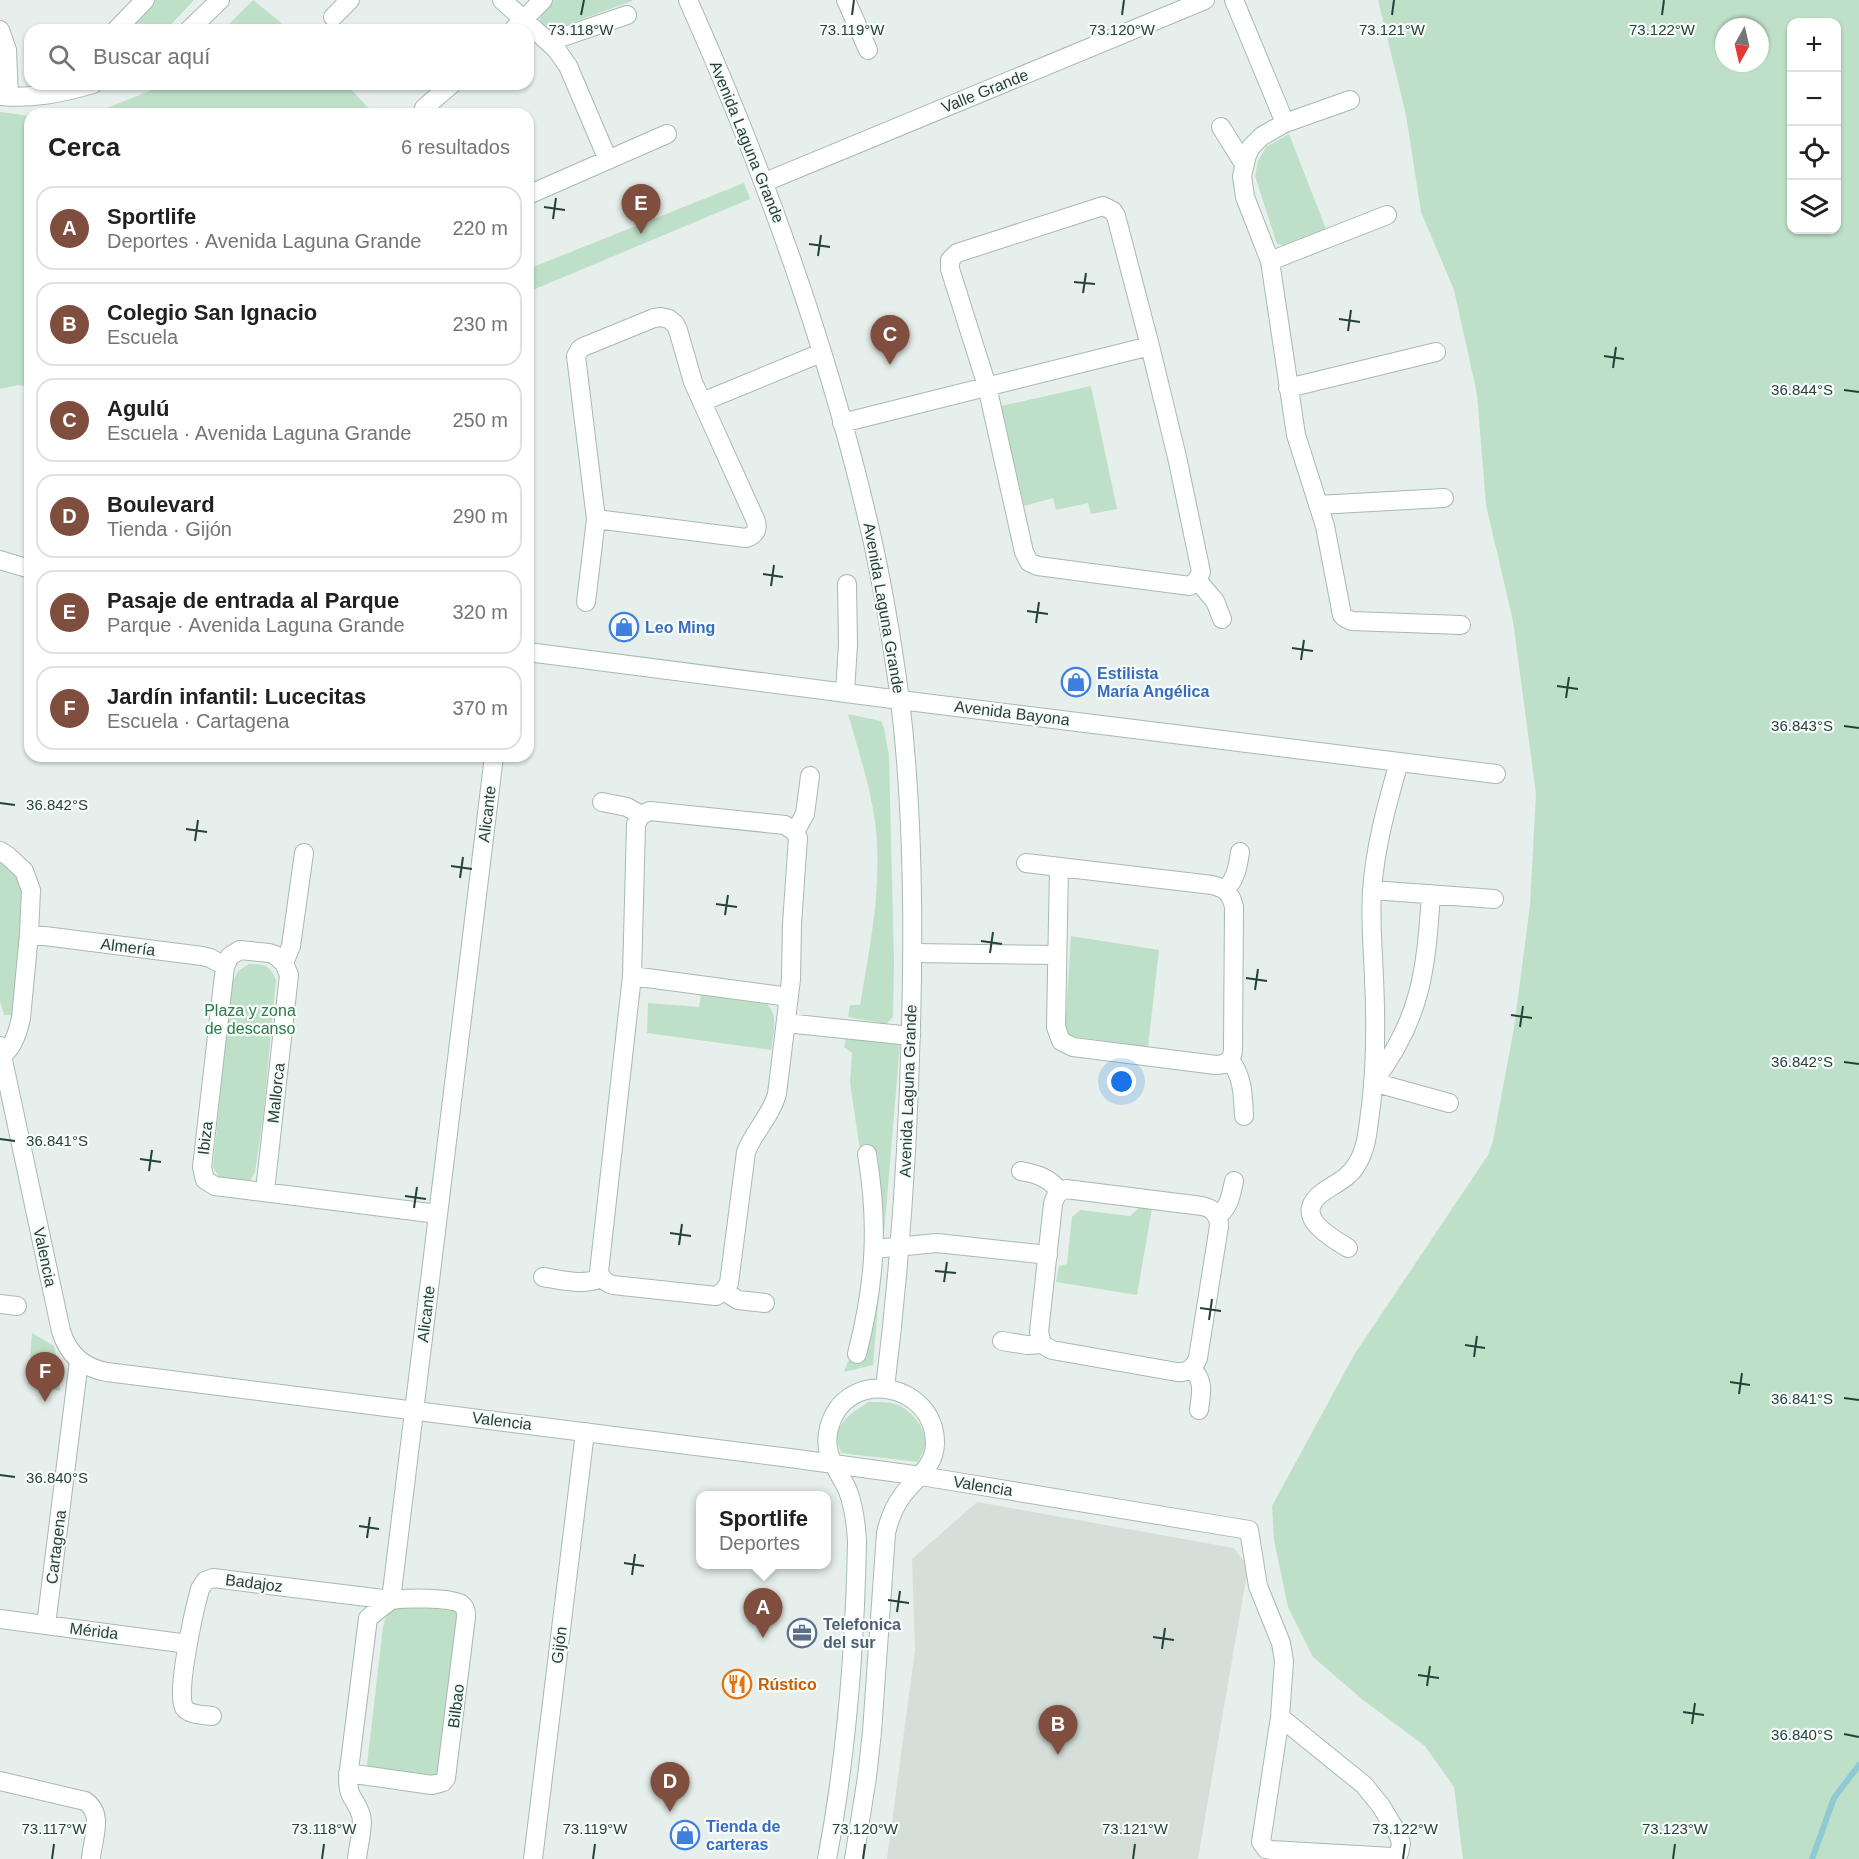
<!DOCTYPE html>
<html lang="es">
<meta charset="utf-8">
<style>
:root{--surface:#fff;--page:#f2f2f2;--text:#202124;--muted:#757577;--line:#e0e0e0;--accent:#7f4e3f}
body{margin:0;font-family:Helvetica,sans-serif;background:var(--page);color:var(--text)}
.controls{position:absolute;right:18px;top:18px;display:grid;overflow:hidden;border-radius:12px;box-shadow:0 2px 4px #0004}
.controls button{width:54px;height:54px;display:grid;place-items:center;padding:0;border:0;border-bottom:2px solid var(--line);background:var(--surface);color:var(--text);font:30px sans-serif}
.compass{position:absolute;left:1715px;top:18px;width:54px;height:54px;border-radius:50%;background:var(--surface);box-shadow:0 2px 4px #0004;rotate:188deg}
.you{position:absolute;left:1122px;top:1082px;width:21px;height:21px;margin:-15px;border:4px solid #fff;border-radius:50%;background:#1a73e8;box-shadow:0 0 0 9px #1a73e833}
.badge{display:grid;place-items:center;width:39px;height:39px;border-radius:50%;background:var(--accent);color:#fff;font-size:20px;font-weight:700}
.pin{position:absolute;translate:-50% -50px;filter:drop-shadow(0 2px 3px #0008)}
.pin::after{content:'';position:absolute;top:32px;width:21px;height:18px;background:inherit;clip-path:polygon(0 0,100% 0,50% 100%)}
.popup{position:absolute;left:696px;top:1491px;width:135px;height:78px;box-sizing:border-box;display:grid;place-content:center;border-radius:12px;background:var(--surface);filter:drop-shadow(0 2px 4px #0005);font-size:20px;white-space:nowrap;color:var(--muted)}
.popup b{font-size:22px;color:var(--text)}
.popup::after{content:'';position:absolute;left:50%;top:100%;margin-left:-12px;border:12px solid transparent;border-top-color:var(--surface)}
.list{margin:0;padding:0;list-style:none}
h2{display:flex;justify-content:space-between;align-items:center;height:78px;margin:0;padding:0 24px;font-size:26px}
h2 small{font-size:20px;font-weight:400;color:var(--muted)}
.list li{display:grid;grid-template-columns:39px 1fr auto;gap:18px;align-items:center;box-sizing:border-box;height:84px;margin:0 12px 12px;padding:0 12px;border:2px solid var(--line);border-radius:18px}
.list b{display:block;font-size:22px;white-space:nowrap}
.list p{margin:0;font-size:20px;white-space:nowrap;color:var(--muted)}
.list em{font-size:20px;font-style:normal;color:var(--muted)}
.icon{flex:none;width:33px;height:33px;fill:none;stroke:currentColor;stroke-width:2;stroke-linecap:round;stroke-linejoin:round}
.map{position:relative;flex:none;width:1859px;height:1859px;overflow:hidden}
.search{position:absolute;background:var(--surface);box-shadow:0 2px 4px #0004;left:24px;top:24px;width:510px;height:66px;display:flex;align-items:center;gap:15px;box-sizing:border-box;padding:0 21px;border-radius:18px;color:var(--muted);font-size:22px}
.panel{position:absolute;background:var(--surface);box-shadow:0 2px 4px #0004;left:24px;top:108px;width:510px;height:654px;border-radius:18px}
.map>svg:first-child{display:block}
.built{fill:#d4dfda}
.green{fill:#bfe0c8;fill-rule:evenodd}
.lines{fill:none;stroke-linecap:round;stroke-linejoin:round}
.stream{stroke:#8ec9d4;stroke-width:6}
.minor-casing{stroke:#a8b8b2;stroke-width:20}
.tertiary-casing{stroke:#a8b8b2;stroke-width:20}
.secondary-casing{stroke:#a4bbb3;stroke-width:20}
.minor{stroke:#fff;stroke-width:18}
.tertiary{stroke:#fff;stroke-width:18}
.secondary{stroke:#fff;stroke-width:18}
.ticks{fill:none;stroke:#24423a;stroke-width:2}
.labels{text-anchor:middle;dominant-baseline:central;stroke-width:4.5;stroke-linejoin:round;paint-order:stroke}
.street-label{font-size:16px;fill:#24423a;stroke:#f7fbf9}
.shop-label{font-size:16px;font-weight:bold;fill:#366cbe;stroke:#f7fbf9;text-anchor:start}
.park-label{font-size:16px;fill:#2d7a4b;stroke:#f7fbf9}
.service-label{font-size:16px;font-weight:bold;fill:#4e5e75;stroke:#f7fbf9;text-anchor:start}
.food-label{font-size:16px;font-weight:bold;fill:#c56008;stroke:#f7fbf9;text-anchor:start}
.ticks-label{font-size:15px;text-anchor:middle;fill:#24423a;stroke:#f7fbf9;stroke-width:4.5;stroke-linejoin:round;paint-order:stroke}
</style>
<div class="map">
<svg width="1859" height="1859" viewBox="0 0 1859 1859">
<rect width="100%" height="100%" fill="#e6efeb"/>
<!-- built -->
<path class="built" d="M 977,1502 L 1234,1548 L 1248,1567 L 1198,1859 L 887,1859 L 915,1650 L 912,1559 Z"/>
<!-- green -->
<path class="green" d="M 132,0 L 194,0 L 166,30 L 104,30 Z
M 253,0 L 290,30 L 223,30 Z
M 552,0 L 632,0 L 632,1 L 552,30 C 530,26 543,10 552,0 Z
M 1378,0 L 1859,0 L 1859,1859 L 1463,1859 L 1454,1787 L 1425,1746 L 1363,1700 L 1313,1657 L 1288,1607 L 1274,1540 L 1272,1506 L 1354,1355 L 1488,1155 L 1493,1141 L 1514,1028 L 1530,905 L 1536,794 L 1513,621 L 1486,505 L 1477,394 L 1454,290 L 1421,212 L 1406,115 ZM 1792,22 L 1836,22 L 1836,230 L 1792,230 ZM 1724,27 L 1760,27 L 1760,63 L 1724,63 Z
M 167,84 L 346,84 L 374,114 L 92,114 Z
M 0,112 L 30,116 L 30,387 L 18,385 L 0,389 Z
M 1289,134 L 1326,229 L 1283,245 L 1277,244 L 1255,176 L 1258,161 L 1266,147 Z
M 744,183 L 750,199 L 528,292 L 528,269 Z
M 1091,386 L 1117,509 L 1091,514 L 1088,503 L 1056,510 L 1053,498 L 1024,506 L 1001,406 Z
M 848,714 L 881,721 L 884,728 L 889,756 L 894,962 L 893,1017 L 886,1024 L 848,1017 L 850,1005 L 860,1005 C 870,945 883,883 875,822 C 870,785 858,750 848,714 Z
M 0,862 L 11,871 L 24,888 L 14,1015 L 4,1015 L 0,1001 Z
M 1071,936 L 1159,950 L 1148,1047 L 1069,1036 L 1065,1029 Z
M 249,964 C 264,964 270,965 276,980 L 263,1119 L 255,1172 L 249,1183 L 221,1181 L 213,1167 L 231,985 L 238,971 Z
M 701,995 L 767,1004 C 779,1015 773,1035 771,1050 L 647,1033 L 648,1003 L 699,1007 Z
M 846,1037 L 900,1044 L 873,1365 L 844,1372 L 848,1361 L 865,1355 L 874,1324 L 879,1235 L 878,1155 L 860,1150 L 850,1083 L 852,1053 L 844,1047 Z
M 1141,1206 L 1152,1208 L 1137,1295 L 1056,1282 L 1059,1266 L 1067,1264 L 1072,1217 L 1080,1210 L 1130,1216 Z
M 32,1333 L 54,1346 L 60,1373 L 60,1391 L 28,1384 Z
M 869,1402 C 880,1402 892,1401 902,1407 C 913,1413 928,1431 925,1445 C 924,1451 920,1457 918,1462 L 841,1453 C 840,1449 837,1443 837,1439 C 837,1421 856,1410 869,1402 Z
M 402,1603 L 453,1608 L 458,1611 L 439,1775 L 435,1778 L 368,1768 L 367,1764 L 383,1627 C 386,1614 391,1610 402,1603 Z"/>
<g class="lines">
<!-- stream -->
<path class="stream" d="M 1812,1859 L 1834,1798 L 1859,1765"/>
<!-- minor casing -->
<g class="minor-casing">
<path id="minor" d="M 502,0 L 556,49 L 568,66 L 608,160
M 688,0 C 763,168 826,341 868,521 C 882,580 892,640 900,700 L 1496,774
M 846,0 L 868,50
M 1234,0 L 1285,123
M 333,17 L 350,0
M 0,30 L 7,50 L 9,97
M 116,30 L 145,0
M 189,30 L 220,0
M 513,30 L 543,0
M 548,42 L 627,15
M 0,96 C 32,99 62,93 93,84
M 1350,100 L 1285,123 L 1262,136 L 1251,147 L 1247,155 L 1242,176 L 1245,197 L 1270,261 L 1296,435 L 1325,526 L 1342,615 L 1345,618 L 1352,621 L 1461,625
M 424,108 L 452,84
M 1221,127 L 1244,164
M 765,182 L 1205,0
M 528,195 L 667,134
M 1103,206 L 1113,211 L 1116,216 L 1150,346 L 1177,457 L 1201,572 L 1197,580 L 1190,586 L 1038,566 L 1029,562 L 1024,552 L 987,386 L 950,269 L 950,260 L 957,253 Z
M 1270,261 L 1387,215
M 1288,388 L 1436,352
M 702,402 L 821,353
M 842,423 L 1150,346
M 1318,505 L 1444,498
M 1197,580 L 1215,601 L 1222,619
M 586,602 L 596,519 L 576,356 L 580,349 L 583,347 L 654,318 L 661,317 L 669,319 L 675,324 L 678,330 L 693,382 L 755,519 C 759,528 756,535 746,538 L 596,519
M 845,692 L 848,644 L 847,584
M 602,802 L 627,807 L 641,815
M 650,811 L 785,825 L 795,832 L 798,838 L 792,924 L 791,979 L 777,1094 C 771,1116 754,1131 746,1152 L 729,1283 L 724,1291 L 716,1296 L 613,1285 C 606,1283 602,1280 599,1272 L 632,976 L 636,824 L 641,815 Z
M 795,832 L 805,814 L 810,776
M 0,851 L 8,856 L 24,871 L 31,890 L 29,934 L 21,1018 C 18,1033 13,1049 0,1057
M 1026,863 L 1212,885 C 1225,888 1231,893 1234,907 L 1233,1049 C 1233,1059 1227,1065 1216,1065 L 1073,1047 L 1061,1041 L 1056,1027 L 1059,867
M 1225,890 C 1236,879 1238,866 1240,852
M 1372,890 L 1494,899
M 29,934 L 202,956 L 210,958 L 225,966
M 913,953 L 1057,955
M 284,963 L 291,946 L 304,853
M 632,976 L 789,997
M 786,1023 L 911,1036
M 1230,1060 C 1243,1077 1243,1095 1244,1116
M 1373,1082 C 1421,1020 1426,970 1431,894
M 1373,1082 L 1449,1103
M 1021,1171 C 1037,1174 1050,1178 1060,1192
M 1066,1189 L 1202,1206 C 1213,1208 1219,1215 1219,1226 L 1198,1358 C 1194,1368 1188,1373 1177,1372 L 1052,1350 L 1042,1344 L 1039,1332 L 1053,1204 C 1055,1196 1058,1192 1066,1189 Z
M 265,1191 L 289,975 L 284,963 L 275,955 L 269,953 L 240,950 L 230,956 L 225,966 L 202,1167 L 205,1180 L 215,1186 L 438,1214
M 1218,1216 C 1229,1207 1231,1196 1234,1181
M 1348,1248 C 1331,1237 1290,1216 1323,1192 C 1336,1183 1349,1178 1357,1164 C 1368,1146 1368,1125 1371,1106 C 1376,1064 1376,1021 1374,978 C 1373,949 1370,920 1372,891 C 1375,847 1387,804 1399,762
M 874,1249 L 937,1243 L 1048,1255
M 543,1277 C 562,1280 583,1286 602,1278
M 724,1291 L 738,1300 L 765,1303
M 0,1304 L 17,1306
M 1002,1341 L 1027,1345 L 1042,1344
M 857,1354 C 875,1284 879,1226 867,1154
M 1192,1369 C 1205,1381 1201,1394 1199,1410
M 921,1476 L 1249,1530 L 1258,1586 L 1281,1643 L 1284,1661 L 1280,1717 L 1261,1842 L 1266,1849 L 1271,1850 L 1392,1857 L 1399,1853 L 1401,1844 L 1399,1836 L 1381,1806 L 1364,1785 L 1280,1717
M 0,1619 L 188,1644
M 46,1625 L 79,1361
M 212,1716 C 204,1715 191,1715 185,1709 C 174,1698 195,1607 200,1589 L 205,1581 L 213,1578 L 391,1600 C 405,1598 449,1597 461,1604 C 466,1608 466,1612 466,1617 L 446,1778 L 443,1782 L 432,1785 L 348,1773
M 0,1781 L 85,1801 C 105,1814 92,1839 91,1859
M 357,1859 C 358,1847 364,1825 361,1815 C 356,1798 348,1800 348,1778 L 368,1618 L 391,1600 L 494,756
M 533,1859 L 585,1432"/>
</g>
<!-- tertiary casing -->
<g class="tertiary-casing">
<path id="tertiary" d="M 0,1046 L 61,1331 C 68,1354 83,1368 107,1372 L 790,1458 L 921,1476"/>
</g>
<!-- secondary casing -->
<g class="secondary-casing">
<path id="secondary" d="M 0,560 L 30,569
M 528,652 L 900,700 C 913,808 914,917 911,1026 C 908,1147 900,1267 885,1388
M 827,1859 C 847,1754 855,1647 857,1541 C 856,1524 854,1507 848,1491 C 838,1468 822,1456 829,1428 C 845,1366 935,1382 935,1443 C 935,1467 915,1478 902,1496 C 894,1507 889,1520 886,1533 L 872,1732 L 867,1777 L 854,1859"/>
</g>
<!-- minor -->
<use href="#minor" class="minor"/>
<!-- tertiary -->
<use href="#tertiary" class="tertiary"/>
<!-- secondary -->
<use href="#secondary" class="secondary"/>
</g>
<!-- ticks -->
<path class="ticks" d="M 581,15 L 584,0M 852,15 L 854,0M 1122,15 L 1124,0M 1392,15 L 1394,0M 1662,15 L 1664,0M 544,207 L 565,210M 553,219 L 556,198M 809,244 L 830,247M 818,256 L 821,235M 1074,282 L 1095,284M 1083,293 L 1086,273M 1339,319 L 1360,322M 1348,331 L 1351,310M 1604,356 L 1624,359M 1613,368 L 1616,347M 1844,390 L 1859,392M 763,574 L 783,577M 771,586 L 774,565M 1027,611 L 1048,614M 1036,623 L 1039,602M 1292,648 L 1313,651M 1301,660 L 1304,640M 1557,686 L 1578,689M 1566,698 L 1569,677M 1844,726 L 1859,728M 0,803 L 15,805M 186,829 L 207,832M 195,841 L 198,820M 451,866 L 472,869M 460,878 L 463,857M 716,904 L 737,907M 725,915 L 728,895M 981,941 L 1002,944M 990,953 L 993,932M 1246,978 L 1267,981M 1255,990 L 1258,969M 1511,1015 L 1532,1018M 1520,1027 L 1523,1006M 1844,1062 L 1859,1064M 0,1139 L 15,1141M 140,1159 L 161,1162M 149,1171 L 152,1150M 405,1196 L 426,1199M 414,1208 L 417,1187M 670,1233 L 691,1236M 679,1245 L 682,1224M 935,1271 L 956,1273M 944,1282 L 947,1262M 1200,1308 L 1221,1311M 1209,1320 L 1212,1299M 1465,1345 L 1485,1348M 1474,1357 L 1477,1336M 1730,1382 L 1750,1385M 1739,1394 L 1742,1373M 1844,1398 L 1859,1400M 0,1475 L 15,1477M 359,1526 L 379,1529M 367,1538 L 370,1517M 624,1563 L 644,1566M 632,1575 L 635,1554M 888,1600 L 909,1603M 897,1612 L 900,1591M 1153,1637 L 1174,1640M 1162,1649 L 1165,1628M 1418,1675 L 1439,1678M 1427,1686 L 1430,1666M 1683,1712 L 1704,1715M 1692,1724 L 1695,1703M 1844,1734 L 1859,1737M 52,1859 L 54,1844M 322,1859 L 324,1844M 593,1859 L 595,1844M 863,1859 L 865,1844M 1133,1859 L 1135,1844M 1403,1859 L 1405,1844M 1673,1859 L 1675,1844"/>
<!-- icons -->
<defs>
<g id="shop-ring" transform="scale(1.5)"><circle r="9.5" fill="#f7fbf9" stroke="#3f7fe0" stroke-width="1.5"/><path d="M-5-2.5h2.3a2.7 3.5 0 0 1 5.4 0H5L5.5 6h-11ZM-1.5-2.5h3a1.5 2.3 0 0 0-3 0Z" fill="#3f7fe0"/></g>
<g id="office-ring" transform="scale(1.5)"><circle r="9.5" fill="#f7fbf9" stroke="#5c6f8a" stroke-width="1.5"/><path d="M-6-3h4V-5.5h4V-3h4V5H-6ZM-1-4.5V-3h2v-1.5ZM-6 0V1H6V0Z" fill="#5c6f8a"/></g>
<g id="restaurant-ring" transform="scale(1.5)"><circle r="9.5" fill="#f7fbf9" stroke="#e8710a" stroke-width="1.5"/><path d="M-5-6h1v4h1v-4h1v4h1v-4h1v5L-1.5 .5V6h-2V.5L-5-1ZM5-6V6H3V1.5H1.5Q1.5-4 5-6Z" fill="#e8710a"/></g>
</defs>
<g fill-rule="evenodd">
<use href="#shop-ring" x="624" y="627"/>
<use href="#shop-ring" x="1076" y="682"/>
<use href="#office-ring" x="802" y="1633"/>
<use href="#restaurant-ring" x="737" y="1684"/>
<use href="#shop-ring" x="685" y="1835"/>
</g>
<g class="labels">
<!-- street labels -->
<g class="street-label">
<text transform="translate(985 91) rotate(-22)">Valle Grande</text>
<text transform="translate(747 142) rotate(68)">Avenida Laguna Grande</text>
<text transform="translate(884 608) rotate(80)">Avenida Laguna Grande</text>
<text transform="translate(1012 713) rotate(7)">Avenida Bayona</text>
<text transform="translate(487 814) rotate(-83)">Alicante</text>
<text transform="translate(128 947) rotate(7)">Almería</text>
<text transform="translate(908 1091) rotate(-88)">Avenida Laguna Grande</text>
<text transform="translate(276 1093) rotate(-84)">Mallorca</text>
<text transform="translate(205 1138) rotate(-83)">Ibiza</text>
<text transform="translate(45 1257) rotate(78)">Valencia</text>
<text transform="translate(426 1314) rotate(-83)">Alicante</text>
<text transform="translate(502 1421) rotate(7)">Valencia</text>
<text transform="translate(983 1486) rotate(9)">Valencia</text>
<text transform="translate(56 1547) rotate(-83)">Cartagena</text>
<text transform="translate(254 1583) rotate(7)">Badajoz</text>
<text transform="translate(94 1631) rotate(7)">Mérida</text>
<text transform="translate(559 1645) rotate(-83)">Gijón</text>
<text transform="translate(456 1706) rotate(-83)">Bilbao</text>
</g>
<!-- shop labels -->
<g class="shop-label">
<text x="645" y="627">Leo Ming</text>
<text x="1097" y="673">Estilista<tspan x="1097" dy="18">María Angélica</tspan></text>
<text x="706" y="1826">Tienda de<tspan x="706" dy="18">carteras</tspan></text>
</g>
<!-- park labels -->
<g class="park-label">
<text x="250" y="1010">Plaza y zona<tspan x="250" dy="18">de descanso</tspan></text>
</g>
<!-- service labels -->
<g class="service-label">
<text x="823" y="1624">Telefonica<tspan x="823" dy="18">del sur</tspan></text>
</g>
<!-- food labels -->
<g class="food-label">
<text x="758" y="1684">Rústico</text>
</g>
</g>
<g class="ticks-label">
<text x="581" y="35">73.118°W</text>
<text x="852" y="35">73.119°W</text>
<text x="1122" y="35">73.120°W</text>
<text x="1392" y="35">73.121°W</text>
<text x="1662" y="35">73.122°W</text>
<text x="1802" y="395">36.844°S</text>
<text x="1802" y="731">36.843°S</text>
<text x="57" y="810">36.842°S</text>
<text x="1802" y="1067">36.842°S</text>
<text x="57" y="1146">36.841°S</text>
<text x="1802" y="1404">36.841°S</text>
<text x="57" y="1483">36.840°S</text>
<text x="1802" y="1740">36.840°S</text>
<text x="54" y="1834">73.117°W</text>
<text x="324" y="1834">73.118°W</text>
<text x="595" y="1834">73.119°W</text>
<text x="865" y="1834">73.120°W</text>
<text x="1135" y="1834">73.121°W</text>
<text x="1405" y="1834">73.122°W</text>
<text x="1675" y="1834">73.123°W</text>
</g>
</svg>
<div class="controls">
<button>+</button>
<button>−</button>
<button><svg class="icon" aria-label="locate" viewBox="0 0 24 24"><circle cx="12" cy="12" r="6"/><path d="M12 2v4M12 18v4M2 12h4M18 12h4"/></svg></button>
<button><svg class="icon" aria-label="layers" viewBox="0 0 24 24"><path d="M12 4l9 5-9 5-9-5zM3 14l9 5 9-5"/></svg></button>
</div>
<svg class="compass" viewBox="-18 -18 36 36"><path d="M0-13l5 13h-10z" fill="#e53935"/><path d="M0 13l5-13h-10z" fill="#757577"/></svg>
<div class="you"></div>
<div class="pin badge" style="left:763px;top:1638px">A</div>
<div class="popup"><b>Sportlife</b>Deportes</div>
<div class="pin badge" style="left:1058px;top:1755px">B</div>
<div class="pin badge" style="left:890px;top:365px">C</div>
<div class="pin badge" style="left:670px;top:1812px">D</div>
<div class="pin badge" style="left:641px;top:234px">E</div>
<div class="pin badge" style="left:45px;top:1402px">F</div>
<div class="search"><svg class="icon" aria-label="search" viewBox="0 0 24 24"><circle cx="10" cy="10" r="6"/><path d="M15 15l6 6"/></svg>Buscar aquí</div>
<section class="panel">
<h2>Cerca<small>6 resultados</small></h2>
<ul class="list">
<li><span class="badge">A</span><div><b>Sportlife</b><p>Deportes · Avenida Laguna Grande</p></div><em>220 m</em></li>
<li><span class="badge">B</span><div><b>Colegio San Ignacio</b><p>Escuela</p></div><em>230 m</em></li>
<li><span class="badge">C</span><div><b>Agulú</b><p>Escuela · Avenida Laguna Grande</p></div><em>250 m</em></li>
<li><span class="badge">D</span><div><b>Boulevard</b><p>Tienda · Gijón</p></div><em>290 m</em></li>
<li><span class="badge">E</span><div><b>Pasaje de entrada al Parque</b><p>Parque · Avenida Laguna Grande</p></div><em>320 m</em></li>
<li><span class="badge">F</span><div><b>Jardín infantil: Lucecitas</b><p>Escuela · Cartagena</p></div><em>370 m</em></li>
</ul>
</section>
</div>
